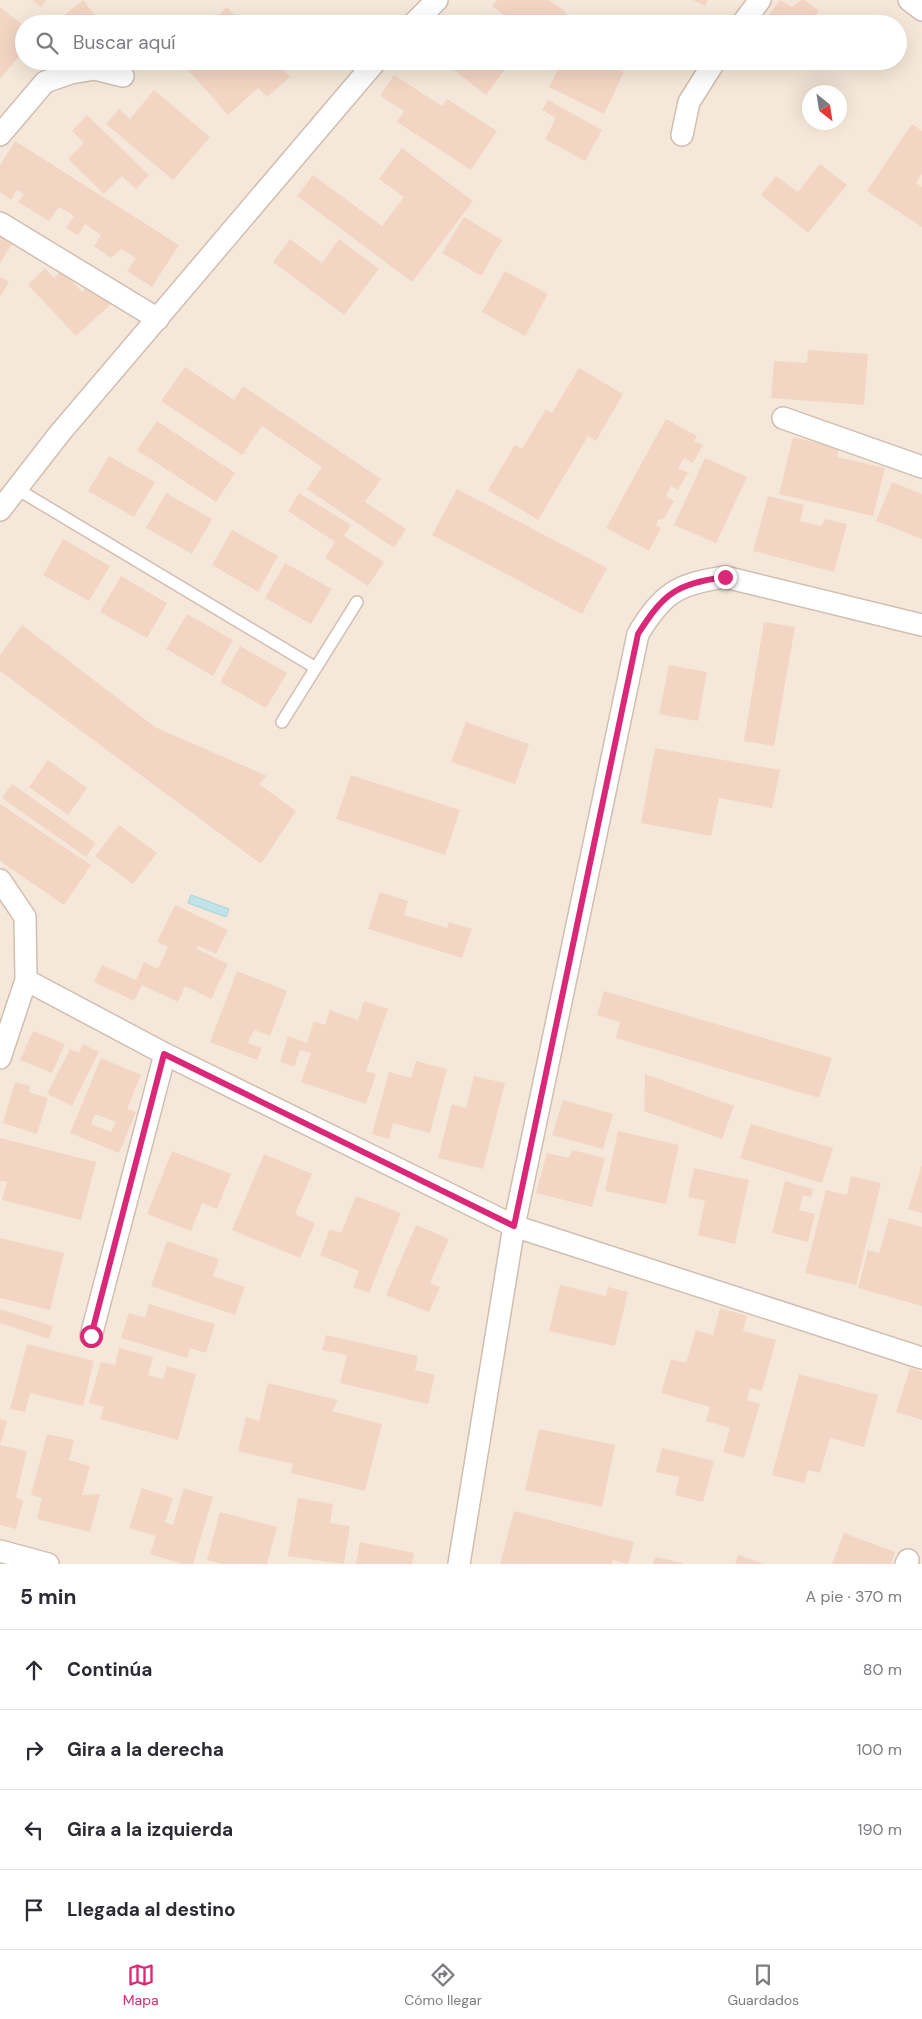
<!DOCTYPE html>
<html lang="es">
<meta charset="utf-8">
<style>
:root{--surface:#fff;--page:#f2f2f3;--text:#2b2b33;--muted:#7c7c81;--line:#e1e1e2;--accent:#db2777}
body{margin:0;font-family:"DM Sans",sans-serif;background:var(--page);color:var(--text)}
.compass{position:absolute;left:802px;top:85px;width:45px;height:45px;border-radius:50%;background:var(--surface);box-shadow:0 5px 20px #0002;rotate:150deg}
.stop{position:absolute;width:15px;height:15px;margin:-11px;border:4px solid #db2777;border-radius:50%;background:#fff}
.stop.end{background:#db2777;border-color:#fff;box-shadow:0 1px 5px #0008}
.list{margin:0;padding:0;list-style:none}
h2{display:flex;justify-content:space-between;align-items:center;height:65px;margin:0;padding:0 20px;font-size:21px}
h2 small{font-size:16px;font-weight:400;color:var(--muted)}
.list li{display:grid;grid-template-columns:32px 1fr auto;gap:15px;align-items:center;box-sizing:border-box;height:80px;padding:0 20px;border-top:1px solid var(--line)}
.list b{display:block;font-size:19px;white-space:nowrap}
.list em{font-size:16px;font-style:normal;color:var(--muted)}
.icon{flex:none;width:28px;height:28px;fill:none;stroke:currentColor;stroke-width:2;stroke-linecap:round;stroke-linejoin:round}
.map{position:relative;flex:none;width:922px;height:1564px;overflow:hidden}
.search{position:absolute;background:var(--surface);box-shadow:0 5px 20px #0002;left:15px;right:15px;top:15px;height:55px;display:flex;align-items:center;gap:12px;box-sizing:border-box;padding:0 18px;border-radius:28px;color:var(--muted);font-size:19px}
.sheet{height:385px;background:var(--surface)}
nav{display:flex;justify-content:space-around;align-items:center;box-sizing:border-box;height:70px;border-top:1px solid var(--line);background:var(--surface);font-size:14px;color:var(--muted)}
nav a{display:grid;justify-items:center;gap:2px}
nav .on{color:var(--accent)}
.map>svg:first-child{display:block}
.residential{fill:#f5e8da;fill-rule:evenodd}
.water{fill:#bfe3e8;stroke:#a5d3da}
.building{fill:#f3d5c3;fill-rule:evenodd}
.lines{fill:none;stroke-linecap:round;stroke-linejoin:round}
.lane-casing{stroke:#d1beb0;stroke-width:14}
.street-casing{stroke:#d1beb0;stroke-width:24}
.lane{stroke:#fff;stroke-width:11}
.street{stroke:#fff;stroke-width:21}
.route{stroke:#db2777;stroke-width:6}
</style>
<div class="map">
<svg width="922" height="1564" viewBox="0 0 922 1564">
<rect width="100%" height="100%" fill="#fdf6ec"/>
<!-- residential -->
<path class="residential" d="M 0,0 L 922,0 L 922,1564 L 0,1564 ZM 24,24 L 898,24 L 898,61 L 24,61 ZM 810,92 L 840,92 L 840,122 L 810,122 Z"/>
<!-- water -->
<path class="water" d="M 191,895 L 229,909 L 226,917 L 188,903 Z"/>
<!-- building -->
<path class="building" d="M 32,0 L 47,0 L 41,7 Z
M 83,0 L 102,24 L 54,24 Z
M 497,0 L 549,0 L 567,13 L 558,24 L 517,24 L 492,6 Z
M 693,0 L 708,0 L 705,6 Z
M 780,0 L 792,7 L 801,0 L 805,0 L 819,11 L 809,24 L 762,24 Z
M 0,7 L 24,26 L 24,50 L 0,79 Z
M 227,7 L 242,24 L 209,24 Z
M 180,61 L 276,61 L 290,77 L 267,97 L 258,88 L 228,115 Z
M 442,61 L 511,61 L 486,95 Z
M 562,61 L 602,61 L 624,72 L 604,114 L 549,87 Z
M 394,75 L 442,106 L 447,99 L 497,131 L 471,170 L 397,122 L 404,111 L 380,96 Z
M 154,90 L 210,137 L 173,180 L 106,124 L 119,109 L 130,119 Z
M 548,100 L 602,130 L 585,161 L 545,139 L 556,118 L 542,110 Z
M 87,115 L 149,175 L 136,189 L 122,176 L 104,194 L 68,159 L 84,143 L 72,131 Z
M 912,124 L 922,131 L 922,174 L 916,183 L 922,187 L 922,227 L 867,191 Z
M 15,141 L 179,245 L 152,287 L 127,271 L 136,258 L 121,249 L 111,258 L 94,246 L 101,235 L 85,224 L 78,235 L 66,228 L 74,216 L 59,207 L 49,221 L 18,202 L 24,194 L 17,190 L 11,200 L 0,192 L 0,165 Z
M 402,148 L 473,201 L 412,282 L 297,196 L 313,175 L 382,226 L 404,197 L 379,179 Z
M 820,164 L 847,185 L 808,233 L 761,195 L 776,176 L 798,192 Z
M 464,217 L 502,240 L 481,276 L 442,253 Z
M 0,233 L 14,241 L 0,263 Z
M 290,239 L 322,263 L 339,239 L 379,269 L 344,315 L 273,262 Z
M 45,268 L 54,278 L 62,270 L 82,292 L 91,284 L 111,304 L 76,336 L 28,285 Z
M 505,271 L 548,294 L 525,336 L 482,312 Z
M 0,277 L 9,282 L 0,297 Z
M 808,350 L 868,354 L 864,405 L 771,398 L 774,361 L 807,363 Z
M 185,367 L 234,400 L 243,386 L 381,479 L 365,502 L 406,529 L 394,548 L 307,489 L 322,467 L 262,426 L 242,455 L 161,401 Z
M 579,368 L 623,394 L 596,441 L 588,436 L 538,520 L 488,490 L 515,445 L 522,449 L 546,409 L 552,413 Z
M 666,419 L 697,436 L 694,441 L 703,445 L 693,463 L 684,458 L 678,468 L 688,473 L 678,490 L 671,486 L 666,496 L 674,501 L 664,519 L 658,520 L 656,525 L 661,528 L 649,551 L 606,528 Z
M 157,421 L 235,473 L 216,502 L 137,450 Z
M 793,437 L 839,448 L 837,457 L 885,468 L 873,516 L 779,494 Z
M 109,456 L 155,482 L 134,517 L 88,491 Z
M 705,458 L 747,477 L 716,543 L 674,525 Z
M 892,482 L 922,494 L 922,539 L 876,521 Z
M 457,489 L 607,568 L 582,614 L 432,535 Z
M 166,493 L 212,519 L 192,554 L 146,528 Z
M 299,493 L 351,525 L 344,536 L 384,562 L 368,586 L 325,558 L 335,542 L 288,511 Z
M 768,496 L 804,505 L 800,521 L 821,526 L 825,519 L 847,524 L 834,572 L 753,551 Z
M 232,530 L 278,556 L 258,592 L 212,565 Z
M 63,539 L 110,566 L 89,601 L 43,575 Z
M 285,563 L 332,589 L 311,624 L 265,598 Z
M 121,576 L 167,603 L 147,638 L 100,612 Z
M 187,614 L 233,640 L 213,676 L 166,649 Z
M 764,622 L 795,627 L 774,746 L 744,741 Z
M 22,625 L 155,727 L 267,776 L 259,784 L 296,811 L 261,864 L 0,671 L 0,655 Z
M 240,646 L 287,673 L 266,708 L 220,682 Z
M 669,665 L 707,672 L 698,721 L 659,714 Z
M 466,722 L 529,744 L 515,784 L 451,762 Z
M 655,748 L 780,770 L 772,808 L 719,798 L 711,836 L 641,823 Z
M 48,760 L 87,788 L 68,815 L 29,787 Z
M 351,775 L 460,810 L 445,855 L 336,819 Z
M 12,784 L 96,843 L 86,857 L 2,798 Z
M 0,804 L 91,865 L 64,905 L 0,861 Z
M 119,825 L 157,853 L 133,884 L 95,856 Z
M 380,892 L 408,901 L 404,915 L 447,928 L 449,922 L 472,929 L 462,958 L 368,929 Z
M 175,905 L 228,930 L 216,954 L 198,946 L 197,949 L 228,964 L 211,999 L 185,986 L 178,1002 L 142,985 L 134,1001 L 94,982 L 102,965 L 136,980 L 144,962 L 158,969 L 168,947 L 157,942 Z
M 237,971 L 287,991 L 270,1036 L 254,1030 L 248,1043 L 262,1048 L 257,1060 L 210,1042 Z
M 604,991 L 832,1058 L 819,1098 L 616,1038 L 620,1022 L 597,1015 Z
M 364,1001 L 388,1009 L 366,1071 L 376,1074 L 366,1104 L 301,1082 L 311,1053 L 300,1050 L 294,1067 L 280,1062 L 288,1036 L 307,1043 L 314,1021 L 325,1025 L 330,1010 L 358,1020 Z
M 33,1031 L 65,1044 L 52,1073 L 20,1060 Z
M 83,1044 L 99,1052 L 72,1106 L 47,1094 L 70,1049 L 79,1053 Z
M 101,1058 L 141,1075 L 127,1109 L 136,1112 L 119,1153 L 70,1133 ZM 95,1114 L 116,1122 L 111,1132 L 91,1124 Z
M 416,1061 L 447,1069 L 430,1133 L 393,1123 L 389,1139 L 372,1134 L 389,1072 L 411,1078 Z
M 645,1074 L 734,1106 L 722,1139 L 644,1111 Z
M 474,1076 L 505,1083 L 483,1169 L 438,1158 L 452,1104 L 466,1108 Z
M 15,1082 L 30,1086 L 29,1092 L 48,1098 L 37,1134 L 3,1123 Z
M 563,1100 L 613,1114 L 603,1149 L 552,1135 Z
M 751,1124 L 833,1148 L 822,1183 L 740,1158 Z
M 618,1131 L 679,1145 L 666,1204 L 605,1191 Z
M 0,1138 L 96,1162 L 81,1220 L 2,1200 L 7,1182 L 0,1181 Z
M 572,1150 L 605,1158 L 592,1207 L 536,1193 L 547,1153 L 569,1158 Z
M 172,1151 L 231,1174 L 217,1209 L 202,1203 L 191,1231 L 147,1214 Z
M 264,1154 L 312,1174 L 295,1214 L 315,1223 L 300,1258 L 232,1230 Z
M 922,1165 L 922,1213 L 908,1209 Z
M 694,1168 L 749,1180 L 735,1244 L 698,1235 L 705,1201 L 688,1197 Z
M 851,1176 L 881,1183 L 856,1285 L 805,1273 L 826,1190 L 847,1195 Z
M 785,1181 L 813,1189 L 811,1197 L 803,1195 L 799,1210 L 815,1214 L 808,1242 L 772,1233 Z
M 356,1196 L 401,1213 L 369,1293 L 353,1287 L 359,1271 L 320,1255 L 330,1229 L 341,1233 Z
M 889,1218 L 922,1227 L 922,1306 L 858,1288 L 868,1250 L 879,1253 Z
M 416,1225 L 449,1239 L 430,1283 L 440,1287 L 429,1312 L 386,1295 Z
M 0,1238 L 64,1253 L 50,1310 L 0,1298 Z
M 167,1241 L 219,1259 L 213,1276 L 245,1287 L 235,1315 L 151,1286 Z
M 560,1285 L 606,1296 L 608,1287 L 628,1292 L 615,1346 L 549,1331 Z
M 149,1304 L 215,1324 L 206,1353 L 190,1348 L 187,1358 L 121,1338 L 129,1313 L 145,1318 Z
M 720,1308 L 747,1316 L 743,1331 L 776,1340 L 762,1391 L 750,1388 L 747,1400 L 760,1404 L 744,1458 L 723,1452 L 730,1428 L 706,1421 L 710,1407 L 661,1393 L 671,1359 L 686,1363 L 696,1330 L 713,1335 Z
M 0,1309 L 53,1326 L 49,1339 L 0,1323 Z
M 326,1335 L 418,1356 L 415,1370 L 435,1375 L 428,1404 L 340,1383 L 347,1355 L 322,1350 Z
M 27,1344 L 94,1361 L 83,1406 L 30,1393 L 25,1412 L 10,1409 Z
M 119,1348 L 153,1357 L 148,1375 L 163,1379 L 167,1366 L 196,1374 L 178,1440 L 100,1419 L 104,1407 L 89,1403 L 101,1362 L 115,1365 Z
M 910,1368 L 922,1372 L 922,1420 L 896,1412 Z
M 799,1374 L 878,1395 L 864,1447 L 830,1438 L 820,1473 L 808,1470 L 804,1483 L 772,1475 Z
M 268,1383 L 338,1400 L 332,1411 L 382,1424 L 365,1491 L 291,1473 L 293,1464 L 238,1451 L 246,1417 L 259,1421 Z
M 0,1419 L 7,1421 L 1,1443 L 0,1443 Z
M 539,1429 L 615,1445 L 602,1507 L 525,1490 Z
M 47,1434 L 74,1440 L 69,1460 L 90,1466 L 82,1495 L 100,1494 L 90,1532 L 37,1519 L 42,1498 L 31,1495 Z
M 0,1445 L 27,1451 L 16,1497 L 23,1501 L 16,1529 L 0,1525 Z
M 662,1448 L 714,1461 L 703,1502 L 675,1495 L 679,1477 L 656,1472 Z
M 142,1488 L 173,1498 L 165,1522 L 173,1525 L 184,1488 L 213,1497 L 193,1564 L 183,1564 L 150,1554 L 156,1536 L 129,1528 Z
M 298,1498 L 333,1504 L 330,1523 L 350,1526 L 344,1564 L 288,1556 Z
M 514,1511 L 634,1542 L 628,1564 L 613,1560 L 612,1564 L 500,1564 Z
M 220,1512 L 277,1527 L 267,1564 L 223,1564 L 207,1560 Z
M 844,1533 L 895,1552 L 891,1564 L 832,1564 Z
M 360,1542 L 414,1553 L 412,1564 L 356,1564 Z
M 738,1555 L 765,1564 L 735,1564 Z
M 655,1557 L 683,1563 L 683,1564 L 653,1564 Z"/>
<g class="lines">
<!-- lane casing -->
<g class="lane-casing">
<path id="lane" d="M 17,489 L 316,668
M 282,722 L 357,602"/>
</g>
<!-- street casing -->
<g class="street-casing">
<path id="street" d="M 909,0 L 922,10
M 413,24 L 437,0
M 742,24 L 760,0
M 0,135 L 45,82 L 71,73 L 95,69 L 123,76
M 682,135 L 689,102 L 715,61
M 0,223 L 158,319
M 783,418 L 922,467
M 0,510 L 60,433 L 376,61
M 0,880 L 25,917 L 26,980 L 0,1058
M 26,980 L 165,1054 L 514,1226 L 922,1358
M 91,1336 L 165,1054
M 0,1551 L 48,1564
M 459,1564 L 514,1226 L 638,634 C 663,593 677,584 725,577 L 922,625
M 906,1564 L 908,1560"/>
</g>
<!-- lane -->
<use href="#lane" class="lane"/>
<!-- street -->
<use href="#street" class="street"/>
</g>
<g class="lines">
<!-- route -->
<path class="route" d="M 91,1336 L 164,1054 L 514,1226 L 638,634 C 664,593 676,584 725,577"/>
</g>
</svg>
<svg class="compass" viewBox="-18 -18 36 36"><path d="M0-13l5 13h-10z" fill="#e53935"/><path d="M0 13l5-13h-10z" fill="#7c7c81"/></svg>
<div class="stop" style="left:91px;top:1336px"></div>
<div class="stop end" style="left:725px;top:577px"></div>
<div class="search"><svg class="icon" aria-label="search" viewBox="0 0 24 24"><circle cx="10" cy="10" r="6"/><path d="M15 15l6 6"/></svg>Buscar aquí</div>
</div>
<section class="sheet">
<h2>5 min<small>A pie · 370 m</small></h2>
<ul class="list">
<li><svg class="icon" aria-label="ahead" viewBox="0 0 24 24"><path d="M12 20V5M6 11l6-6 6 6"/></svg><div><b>Continúa</b></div><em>80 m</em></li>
<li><svg class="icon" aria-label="right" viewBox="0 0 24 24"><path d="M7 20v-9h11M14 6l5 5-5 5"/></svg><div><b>Gira a la derecha</b></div><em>100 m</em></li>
<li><svg class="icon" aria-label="left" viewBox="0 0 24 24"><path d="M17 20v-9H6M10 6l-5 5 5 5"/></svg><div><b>Gira a la izquierda</b></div><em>190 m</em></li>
<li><svg class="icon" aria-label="arrive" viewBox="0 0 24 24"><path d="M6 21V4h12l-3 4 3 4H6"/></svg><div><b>Llegada al destino</b></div></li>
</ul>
</section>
<nav>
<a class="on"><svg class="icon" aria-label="map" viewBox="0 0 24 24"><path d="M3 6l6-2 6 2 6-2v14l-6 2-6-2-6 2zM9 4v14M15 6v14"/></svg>Mapa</a>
<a><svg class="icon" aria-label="directions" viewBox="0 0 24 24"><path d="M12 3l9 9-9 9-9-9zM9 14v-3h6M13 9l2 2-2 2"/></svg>Cómo llegar</a>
<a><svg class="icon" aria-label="saved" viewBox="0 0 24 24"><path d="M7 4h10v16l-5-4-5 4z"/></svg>Guardados</a>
</nav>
